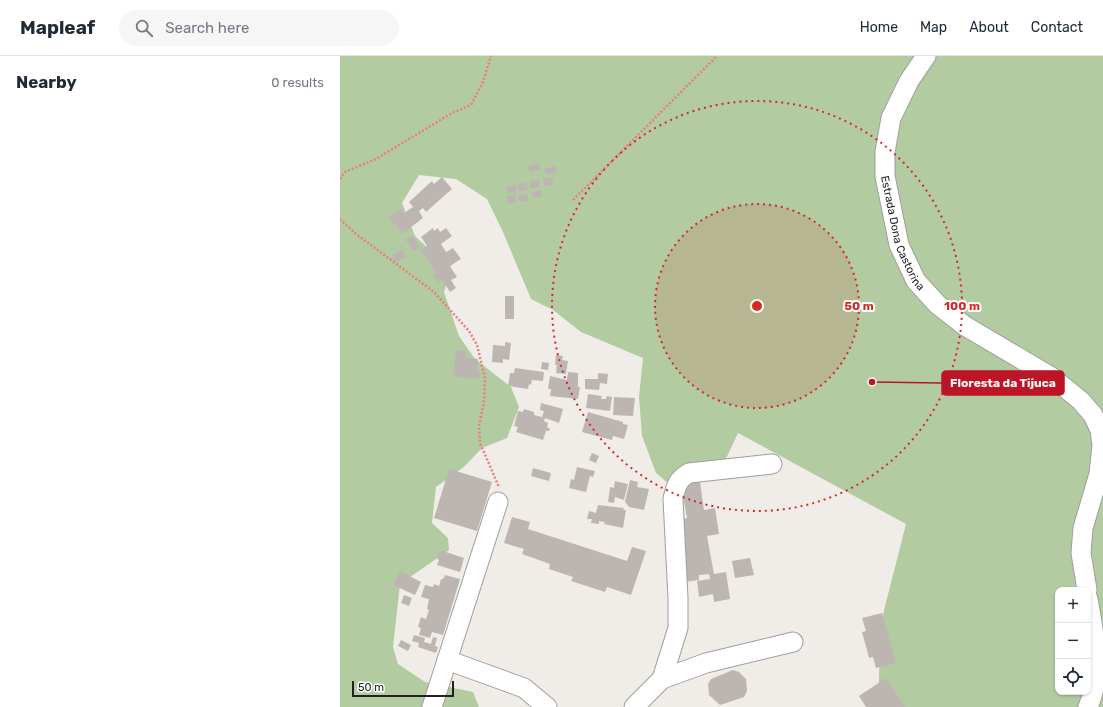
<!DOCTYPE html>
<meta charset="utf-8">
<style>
:root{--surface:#fff;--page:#f6f6f7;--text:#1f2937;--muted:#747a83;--line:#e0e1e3}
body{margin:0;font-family:Rubik,sans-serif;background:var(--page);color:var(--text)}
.controls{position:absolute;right:12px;bottom:12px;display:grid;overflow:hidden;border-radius:8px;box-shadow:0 1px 3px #0004}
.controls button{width:36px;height:36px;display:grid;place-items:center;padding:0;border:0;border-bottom:1px solid var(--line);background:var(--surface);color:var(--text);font:20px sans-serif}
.scale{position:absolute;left:12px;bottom:10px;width:102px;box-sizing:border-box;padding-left:4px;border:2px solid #212121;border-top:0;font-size:11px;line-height:14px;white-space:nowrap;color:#212121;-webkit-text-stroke:3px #fff;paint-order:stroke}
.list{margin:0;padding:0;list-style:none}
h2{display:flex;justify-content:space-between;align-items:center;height:52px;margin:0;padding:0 16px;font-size:17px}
h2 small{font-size:13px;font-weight:400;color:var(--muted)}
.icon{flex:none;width:22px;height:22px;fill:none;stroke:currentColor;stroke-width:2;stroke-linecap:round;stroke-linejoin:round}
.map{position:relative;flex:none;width:763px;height:651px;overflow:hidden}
header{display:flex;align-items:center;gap:24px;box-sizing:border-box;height:56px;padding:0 20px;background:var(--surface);border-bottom:1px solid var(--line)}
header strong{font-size:19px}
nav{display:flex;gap:22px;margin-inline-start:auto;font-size:14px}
.search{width:280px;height:36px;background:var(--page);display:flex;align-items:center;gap:10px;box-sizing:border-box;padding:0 14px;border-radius:22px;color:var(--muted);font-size:15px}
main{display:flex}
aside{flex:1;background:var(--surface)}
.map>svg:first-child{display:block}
.forest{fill:#b2cba1;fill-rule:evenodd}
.building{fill:#bdb5b1}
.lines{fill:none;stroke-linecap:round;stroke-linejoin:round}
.minor-casing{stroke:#9e9e9e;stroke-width:21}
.path{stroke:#ec7d7d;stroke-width:2.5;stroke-dasharray:2 2;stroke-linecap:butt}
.minor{stroke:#fff;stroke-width:19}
.ring{fill:none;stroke:#d62828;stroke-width:2;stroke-dasharray:2 4}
.labels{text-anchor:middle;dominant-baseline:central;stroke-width:4;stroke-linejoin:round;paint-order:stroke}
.street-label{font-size:11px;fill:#212121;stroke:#fff}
.centre{fill:#d62828;stroke:#fff;stroke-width:2}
.ring-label{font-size:12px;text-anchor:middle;font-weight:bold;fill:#d62828;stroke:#fff;stroke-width:4;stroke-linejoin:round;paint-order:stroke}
.leader{fill:none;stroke:#bc1527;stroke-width:1.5}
.callout-dot{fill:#bc1527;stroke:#fff;stroke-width:1.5}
.callout{fill:#bc1527;stroke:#bc1527;stroke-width:1.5}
.callout-label{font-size:12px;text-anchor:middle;font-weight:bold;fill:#fff}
</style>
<header>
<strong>Mapleaf</strong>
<div class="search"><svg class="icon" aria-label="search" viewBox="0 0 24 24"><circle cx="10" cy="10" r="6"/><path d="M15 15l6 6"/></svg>Search here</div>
<nav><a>Home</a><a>Map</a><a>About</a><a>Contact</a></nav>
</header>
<main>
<aside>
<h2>Nearby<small>0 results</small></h2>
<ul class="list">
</ul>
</aside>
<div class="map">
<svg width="763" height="651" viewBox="0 0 763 651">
<rect width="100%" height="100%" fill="#f0ede8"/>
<!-- forest -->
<path class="forest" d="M 0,0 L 763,0 L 763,651 L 538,651 L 541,566 L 566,468 L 398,377 L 383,409 L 335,433 L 316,417 L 302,380 L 299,341 L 303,302 L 241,276 L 213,254 L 191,243 L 163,176 L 147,143 L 116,123 L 79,119 L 62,147 L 75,180 L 111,214 L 104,236 L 119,280 L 135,303 L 171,331 L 179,351 L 167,382 L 142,392 L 124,411 L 96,431 L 92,467 L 108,482 L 109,494 L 60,528 L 53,591 L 58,608 L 85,626 L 133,636 L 139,651 L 0,651 ZM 718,534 L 748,534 L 748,636 L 718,636 Z"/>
<!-- building -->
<path class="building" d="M 199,107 L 201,113 L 190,116 L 188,110 Z
M 216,110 L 217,116 L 206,119 L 204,113 Z
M 102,121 L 112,133 L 86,156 L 83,152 L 79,155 L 83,162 L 62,178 L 56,168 L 54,170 L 49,161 L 61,153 L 64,157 L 73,151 L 69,146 L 92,125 L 94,128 Z
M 212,121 L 213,128 L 204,130 L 203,123 Z
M 199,124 L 200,131 L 191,132 L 190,125 Z
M 187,127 L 188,134 L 179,135 L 178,128 Z
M 176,129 L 177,136 L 168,137 L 167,130 Z
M 201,134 L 202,141 L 193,142 L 192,136 Z
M 187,138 L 188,145 L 179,146 L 178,139 Z
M 175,139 L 176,146 L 168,148 L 166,141 Z
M 93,172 L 94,175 L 98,172 L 100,176 L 106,172 L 112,180 L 101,188 L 106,196 L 113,192 L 121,203 L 110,210 L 117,221 L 111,224 L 116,232 L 110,236 L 102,224 L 98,226 L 93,219 L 96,216 L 81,194 L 87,190 L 81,181 Z
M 73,180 L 80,191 L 73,195 L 66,184 Z
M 62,194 L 66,201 L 55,207 L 51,200 Z
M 165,240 L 174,240 L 174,263 L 165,263 Z
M 165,286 L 171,287 L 169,304 L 163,303 L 163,307 L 152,306 L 153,289 L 165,290 Z
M 116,294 L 126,296 L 125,301 L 138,303 L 137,315 L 140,315 L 139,322 L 136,323 L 113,320 Z
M 216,299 L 223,300 L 222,304 L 228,305 L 226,318 L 216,317 L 217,309 L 215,309 Z
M 202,306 L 209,307 L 208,314 L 201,313 Z
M 175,312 L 204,316 L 203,325 L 192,324 L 191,329 L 189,328 L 188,333 L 168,330 L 170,317 L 174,317 Z
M 228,316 L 238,317 L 238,331 L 240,331 L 238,343 L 210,340 L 211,333 L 208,333 L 210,320 L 227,324 Z
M 258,317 L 268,318 L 267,328 L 260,327 L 259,334 L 245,333 L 245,323 L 258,323 Z
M 248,338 L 262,340 L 261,343 L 266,343 L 267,340 L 272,341 L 270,355 L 246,352 Z
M 274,341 L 295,342 L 293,360 L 273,359 Z
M 201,347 L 223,353 L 219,367 L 205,362 L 204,365 L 208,367 L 207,372 L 210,372 L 209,375 L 206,375 L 203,384 L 176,376 L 178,371 L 174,370 L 178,355 L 183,356 L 184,353 L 194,356 L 194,359 L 202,361 L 204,355 L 200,354 Z
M 248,356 L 283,366 L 283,368 L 288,369 L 284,383 L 273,380 L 272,384 L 242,376 Z
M 252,397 L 259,400 L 256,407 L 249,404 Z
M 237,411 L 255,415 L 253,421 L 250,420 L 246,436 L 229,432 L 231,423 L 234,424 Z
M 193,412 L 211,417 L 209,425 L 191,420 Z
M 109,413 L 152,426 L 137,475 L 94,462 Z
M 290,424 L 298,426 L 297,431 L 309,433 L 304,454 L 289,451 L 285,446 Z
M 275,425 L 288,428 L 284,444 L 275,441 L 274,447 L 268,446 L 270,431 L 274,432 Z
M 360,426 L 364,454 L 375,452 L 379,478 L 367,480 L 374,518 L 386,516 L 390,543 L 374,546 L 373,538 L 359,541 L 357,525 L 370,523 L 369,518 L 359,519 L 359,524 L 344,526 L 336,464 L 347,462 L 341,429 Z
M 258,449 L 284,452 L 283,454 L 286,454 L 283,472 L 264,468 L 265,466 L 259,465 L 259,468 L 251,467 L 252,463 L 247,463 L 249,455 L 256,457 Z
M 172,461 L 190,466 L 188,473 L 287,505 L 292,491 L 306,495 L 291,539 L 267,531 L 265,536 L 231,525 L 233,521 L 209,513 L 210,508 L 182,498 L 184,493 L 164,487 Z
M 99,495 L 102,496 L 103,495 L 124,502 L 120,516 L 97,509 L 99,504 L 97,503 Z
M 410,502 L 414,519 L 395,522 L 392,505 Z
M 60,515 L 81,526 L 75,539 L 53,529 Z
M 105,519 L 120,523 L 103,579 L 92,576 L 90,582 L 79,579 L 81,572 L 78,571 L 81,561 L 86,563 L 89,554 L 87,553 L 89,543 L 81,541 L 85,529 L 93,531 L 94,528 L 99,530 L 101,523 L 103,523 Z
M 64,539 L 72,542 L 69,550 L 61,547 Z
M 542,557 L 556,607 L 536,612 L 533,601 L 529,602 L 522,576 L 526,575 L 522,562 Z
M 74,579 L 85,582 L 84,586 L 91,588 L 93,581 L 97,582 L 95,590 L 98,591 L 96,597 L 78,591 L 79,587 L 72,585 Z
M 61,584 L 71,589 L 68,595 L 58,590 Z
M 393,614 L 399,616 L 406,623 L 407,635 L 404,641 L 380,649 L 369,639 L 368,628 L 371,623 Z
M 546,622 L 565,651 L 526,651 L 519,640 Z"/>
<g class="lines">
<!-- minor casing -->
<g class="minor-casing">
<g id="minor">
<path id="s1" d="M 586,0 L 569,25 L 551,62 L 545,96 L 545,120 L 559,189 L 576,225 L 598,249 L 625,270 L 713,322 L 741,345 L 753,359 L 760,374 L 762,389 L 759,418 L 743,472 L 741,497 L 747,534"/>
<path d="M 748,543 C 754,578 763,617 748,651"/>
<path d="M 107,604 L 184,632 L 207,651"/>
<path d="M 322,623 L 338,572 L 338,542 L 333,443 C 336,430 337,424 349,417 L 432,408"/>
<path d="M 92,651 L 158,446"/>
<path d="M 294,651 L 322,623 L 366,607 L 453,586"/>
</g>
</g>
<!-- path -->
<path class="path" d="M 0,123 L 5,116 L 36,103 L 112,57 L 131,49 L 143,26 L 151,0
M 233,144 L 377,0
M 0,163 L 16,178 L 94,236 L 129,275 L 137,289 L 145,322 L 144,347 L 139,369 L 140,387 L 159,431"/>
<!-- minor -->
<use href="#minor" class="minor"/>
</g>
<!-- distance rings -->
<circle cx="417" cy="250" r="102" fill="#d62828" fill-opacity=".12"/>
<g class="ring">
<circle cx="417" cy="250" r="102"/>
<circle cx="417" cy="250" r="205"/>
</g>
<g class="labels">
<!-- street labels -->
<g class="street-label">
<text stroke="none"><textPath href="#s1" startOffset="190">Estrada Dona Castorina</textPath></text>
</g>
</g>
<circle cx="417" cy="250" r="6" class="centre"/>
<g class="ring-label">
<text x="519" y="254">50 m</text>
<text x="622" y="254">100 m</text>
</g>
<!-- callouts -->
<path class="leader" d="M532 326L602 327"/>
<circle class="callout-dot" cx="532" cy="326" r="4"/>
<rect class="callout" x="602" y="315" width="122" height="24" rx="4"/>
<g class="callout-label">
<text x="663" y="331">Floresta da Tijuca</text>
</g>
</svg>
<div class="controls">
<button>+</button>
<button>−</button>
<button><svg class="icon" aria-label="locate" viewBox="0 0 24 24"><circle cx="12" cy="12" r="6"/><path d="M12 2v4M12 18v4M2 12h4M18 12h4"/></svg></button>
</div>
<div class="scale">50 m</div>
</div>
</main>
